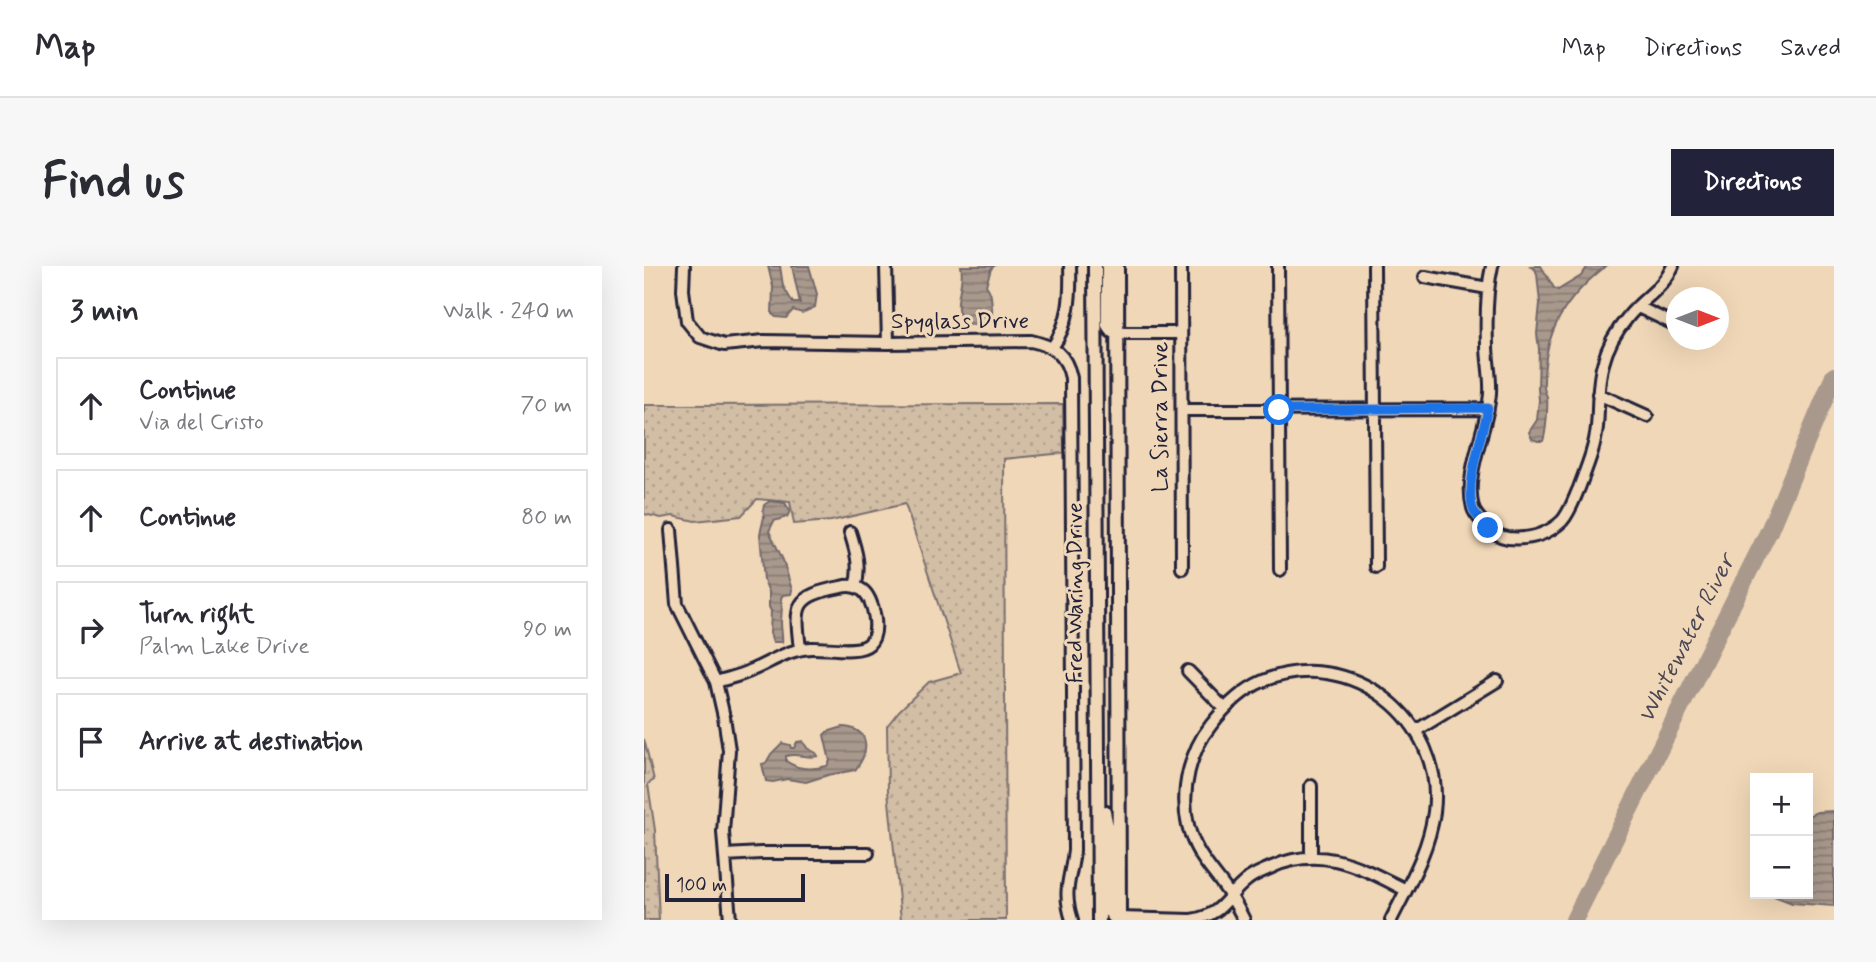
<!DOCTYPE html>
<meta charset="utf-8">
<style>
:root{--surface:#fff;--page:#f7f7f7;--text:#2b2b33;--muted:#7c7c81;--line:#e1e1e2;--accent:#22223b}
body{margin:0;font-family:Mynerve,sans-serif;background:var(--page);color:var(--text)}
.controls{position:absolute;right:21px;bottom:21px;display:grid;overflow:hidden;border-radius:0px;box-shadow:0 7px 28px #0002}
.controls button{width:63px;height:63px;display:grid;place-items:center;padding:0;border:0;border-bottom:2px solid var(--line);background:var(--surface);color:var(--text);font:35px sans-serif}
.compass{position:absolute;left:1022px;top:21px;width:63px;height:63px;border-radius:50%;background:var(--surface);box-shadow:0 7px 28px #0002;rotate:90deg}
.scale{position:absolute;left:21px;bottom:18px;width:140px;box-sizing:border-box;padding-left:7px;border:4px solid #22223b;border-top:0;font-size:19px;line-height:24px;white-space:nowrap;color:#22223b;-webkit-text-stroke:5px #f0d7b7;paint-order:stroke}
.stop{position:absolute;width:21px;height:21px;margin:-16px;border:5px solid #1a73e8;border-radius:50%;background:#fff}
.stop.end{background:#1a73e8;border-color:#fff;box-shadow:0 2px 7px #0008}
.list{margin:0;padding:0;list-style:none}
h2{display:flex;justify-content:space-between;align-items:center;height:91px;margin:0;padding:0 28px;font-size:30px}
h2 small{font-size:23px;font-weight:400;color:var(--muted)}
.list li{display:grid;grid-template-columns:46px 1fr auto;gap:21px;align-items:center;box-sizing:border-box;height:98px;margin:0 14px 14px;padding:0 14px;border:2px solid var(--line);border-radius:0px}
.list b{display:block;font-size:26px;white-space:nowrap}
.list p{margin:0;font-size:23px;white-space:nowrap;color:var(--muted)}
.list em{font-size:23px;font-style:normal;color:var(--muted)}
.icon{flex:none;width:38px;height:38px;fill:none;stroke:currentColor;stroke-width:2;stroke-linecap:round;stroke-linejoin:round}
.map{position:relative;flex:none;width:1190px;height:654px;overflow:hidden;border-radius:0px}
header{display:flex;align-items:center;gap:42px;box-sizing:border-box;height:98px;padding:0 35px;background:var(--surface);border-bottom:2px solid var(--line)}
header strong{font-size:33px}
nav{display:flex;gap:38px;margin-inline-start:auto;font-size:24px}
.intro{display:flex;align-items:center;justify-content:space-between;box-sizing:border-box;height:168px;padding:0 42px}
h1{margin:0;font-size:49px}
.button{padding:18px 32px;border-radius:0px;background:var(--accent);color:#fff;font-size:24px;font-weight:700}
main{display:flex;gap:42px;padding:0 42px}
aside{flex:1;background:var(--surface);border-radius:0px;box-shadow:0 7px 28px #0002}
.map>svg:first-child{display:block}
.grass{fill:url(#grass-dots);stroke:#7a7070;stroke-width:2}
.water{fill:url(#water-rules);stroke:#73696c;stroke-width:2}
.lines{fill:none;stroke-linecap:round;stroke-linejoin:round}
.river{stroke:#a9998d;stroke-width:18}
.minor-casing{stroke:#22223b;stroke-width:16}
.major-casing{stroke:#22223b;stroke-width:18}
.minor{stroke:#f0d7b7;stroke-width:10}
.major{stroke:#f0d7b7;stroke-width:12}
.route{stroke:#1a73e8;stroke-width:9}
.labels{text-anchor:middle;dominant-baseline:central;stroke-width:6;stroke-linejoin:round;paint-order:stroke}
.street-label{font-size:23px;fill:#22223b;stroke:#f0d7b7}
.water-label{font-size:24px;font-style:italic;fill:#4a4654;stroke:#f0d7b7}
</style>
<header>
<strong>Map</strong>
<nav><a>Map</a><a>Directions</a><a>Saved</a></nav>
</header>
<div class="intro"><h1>Find us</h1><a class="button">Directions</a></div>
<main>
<aside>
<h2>3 min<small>Walk · 240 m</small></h2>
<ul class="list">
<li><svg class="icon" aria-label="ahead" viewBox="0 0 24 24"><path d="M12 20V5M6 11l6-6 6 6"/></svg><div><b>Continue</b><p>Via del Cristo</p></div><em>70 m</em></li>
<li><svg class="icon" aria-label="ahead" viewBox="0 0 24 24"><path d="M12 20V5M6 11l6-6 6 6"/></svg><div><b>Continue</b></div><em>80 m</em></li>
<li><svg class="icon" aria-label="right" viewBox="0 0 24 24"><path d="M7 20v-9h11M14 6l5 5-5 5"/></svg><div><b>Turn right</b><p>Palm Lake Drive</p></div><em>90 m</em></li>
<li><svg class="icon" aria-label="arrive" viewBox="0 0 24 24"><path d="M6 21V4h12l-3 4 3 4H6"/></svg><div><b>Arrive at destination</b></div></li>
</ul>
</aside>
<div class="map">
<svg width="1190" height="654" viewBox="0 0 1190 654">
<defs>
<pattern id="grass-dots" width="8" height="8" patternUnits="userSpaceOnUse" patternTransform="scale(1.75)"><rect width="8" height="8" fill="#d2bda5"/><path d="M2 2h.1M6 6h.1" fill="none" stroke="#b4a28f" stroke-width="1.8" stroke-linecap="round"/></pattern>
<pattern id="water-rules" width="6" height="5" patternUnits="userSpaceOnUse" patternTransform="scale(1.75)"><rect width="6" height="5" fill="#a9998d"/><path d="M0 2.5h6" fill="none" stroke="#897c74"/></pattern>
</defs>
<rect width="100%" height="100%" fill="#f0d7b7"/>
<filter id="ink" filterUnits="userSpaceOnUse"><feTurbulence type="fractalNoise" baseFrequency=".0143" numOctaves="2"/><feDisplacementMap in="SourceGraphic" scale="14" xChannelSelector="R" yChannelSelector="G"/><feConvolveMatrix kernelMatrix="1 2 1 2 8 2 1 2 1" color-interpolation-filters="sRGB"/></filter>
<g filter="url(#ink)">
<!-- grass -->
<path class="grass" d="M 419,138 L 420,187 L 360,193 L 362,654 L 257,654 L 244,525 L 243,460 L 255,445 L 285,416 L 317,407 L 261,238 L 187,255 L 150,258 L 146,236 L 113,233 L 97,250 L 51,255 L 29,250 L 17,252 L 0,248 L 0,139 Z
M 0,473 L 10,514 L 4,518 L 11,564 L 15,654 L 0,654 Z"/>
<!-- water -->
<path class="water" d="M 124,0 L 136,0 L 139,20 L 149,37 L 156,37 L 148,0 L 165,0 L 173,28 L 171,41 L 158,47 L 149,44 L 142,52 L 132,51 L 128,48 L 129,21 Z
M 317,0 L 350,0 L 347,3 L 342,19 C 348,27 347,32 348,41 C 350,61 339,60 322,58 C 304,41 322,20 317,0 Z
M 885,0 L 897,0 L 910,22 L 914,24 L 937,10 L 944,0 L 962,0 C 920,33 899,67 900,121 C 900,124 902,128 903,131 C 904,140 902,167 899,175 L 894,175 L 888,173 L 885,166 L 893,154 L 895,134 L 894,123 L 895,83 L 893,68 L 896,37 L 893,8 L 891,3 Z
M 126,235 L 141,237 L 146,245 L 143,251 L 130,255 L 125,265 L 139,294 L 148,324 L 147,328 L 139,329 L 137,332 C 139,341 137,348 137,357 C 137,364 139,370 138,376 L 129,376 L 126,367 L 127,345 L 125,341 L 125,326 L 120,314 L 116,268 L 120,251 L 119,243 L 120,239 Z
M 199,461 C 228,463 225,487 211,504 L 184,509 L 162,516 L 143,513 L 129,516 L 122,515 L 118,498 L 122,497 L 127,488 L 138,477 L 146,479 L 147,482 L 150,482 L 153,476 L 159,475 L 163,482 L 172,487 L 174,490 C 163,493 153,486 142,490 L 142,495 C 154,504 168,504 183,500 L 186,495 L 180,469 L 183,466 Z
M 1190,545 L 1190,640 L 1148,637 L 1130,630 L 1129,628 L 1164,628 L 1164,550 L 1173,546 Z"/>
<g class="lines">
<!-- river -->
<path class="river" d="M 930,654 L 1125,265 L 1190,110"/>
<!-- minor casing -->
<g class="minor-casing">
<path id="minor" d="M 40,0 L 39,24 L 43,55 L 56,71 L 80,79 L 120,75 L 244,77 L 387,75 C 410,80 422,88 427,112 L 430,584 C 427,614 418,623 428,654
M 242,0 L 244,77
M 537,0 L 538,302
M 634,0 L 636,304
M 730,0 L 732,301
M 848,0 C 842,26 842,53 843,79 C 843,95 847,111 846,127 C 844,162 819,207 829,242 C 831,249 837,254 841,259 C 847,265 856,271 864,272 C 884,274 903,269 918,255 C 926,246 930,233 935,222 C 942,203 951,182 953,161 C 955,140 953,118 959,98 C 963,82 973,64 984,51 C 999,32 1019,23 1029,0
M 781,11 L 844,22
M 994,41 L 1032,59
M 473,67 L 537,67
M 408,82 C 426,56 427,30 426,0
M 954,128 L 1003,150
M 538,144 L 844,143
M 27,264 L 33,338 L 72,416 L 80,451 L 85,484 L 79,566 L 86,654
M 206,266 C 212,285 217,301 211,321
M 544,405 L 580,442
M 72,416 C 84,412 96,410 108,404 C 127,396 145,383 167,382 C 182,381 214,388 225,378 C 237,367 230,332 218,324 C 212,320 204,319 197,321 C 149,330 151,340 156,383
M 773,464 L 853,415
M 667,520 L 667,591
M 81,589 L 117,587 L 224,587
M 475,652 L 547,654 C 580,649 581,631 603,614 C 610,608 620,605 628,601 C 678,578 718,602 762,624
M 600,654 C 596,646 592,638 587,631 C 570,604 552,592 544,559 C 536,525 546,485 567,459 C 581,441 598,424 619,415 C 706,379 802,454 790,546 C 785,585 764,620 747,654"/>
</g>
<!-- major casing -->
<g class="major-casing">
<path id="major" d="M 451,0 L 455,654
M 464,0 L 464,59 L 468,65 L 473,67
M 473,0 L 475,654
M 460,546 L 465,571 L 466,646 L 470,651 L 475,652"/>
</g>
<!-- minor -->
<use href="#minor" class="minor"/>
<!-- major -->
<use href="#major" class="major"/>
</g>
</g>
<g class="lines" filter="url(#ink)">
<!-- route -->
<path class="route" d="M 635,144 L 844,142 C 839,169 819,221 830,245 C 833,252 839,257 844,262"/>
</g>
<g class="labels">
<!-- street labels -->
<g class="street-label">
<text x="316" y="56">Spyglass Drive</text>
<text transform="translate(517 151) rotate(-90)">La Sierra Drive</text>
<text transform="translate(432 327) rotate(-90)">Fred Waring Drive</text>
</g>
<!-- water labels -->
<g class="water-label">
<text transform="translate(1043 373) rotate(-63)">Whitewater River</text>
</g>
</g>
</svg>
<div class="controls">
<button>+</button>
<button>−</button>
</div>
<svg class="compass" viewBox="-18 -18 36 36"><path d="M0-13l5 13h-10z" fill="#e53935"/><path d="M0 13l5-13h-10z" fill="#7c7c81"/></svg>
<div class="scale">100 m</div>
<div class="stop" style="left:635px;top:144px"></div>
<div class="stop end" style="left:844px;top:262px"></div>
</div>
</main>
